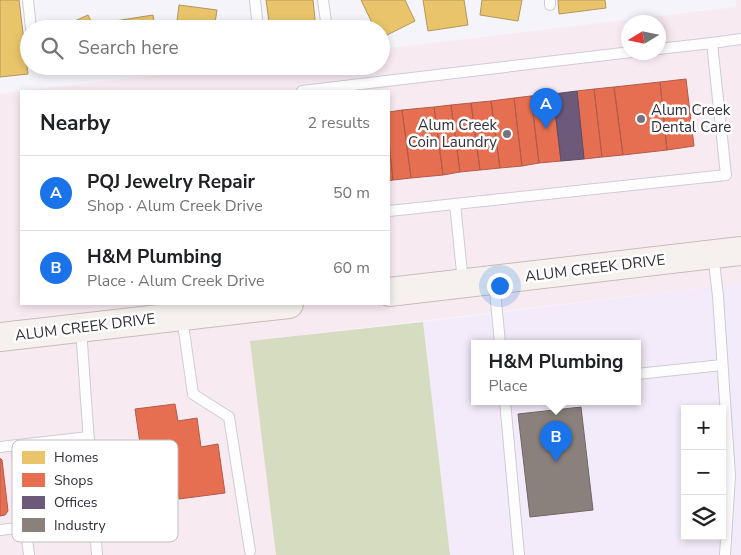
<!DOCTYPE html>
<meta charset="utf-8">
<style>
:root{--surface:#fff;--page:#f6f6f6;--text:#202124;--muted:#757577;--line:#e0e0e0;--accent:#1a73e8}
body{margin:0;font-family:"Nunito Sans",sans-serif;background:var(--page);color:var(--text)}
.controls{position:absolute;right:15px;bottom:15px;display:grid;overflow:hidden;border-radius:0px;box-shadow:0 2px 8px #0003}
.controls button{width:45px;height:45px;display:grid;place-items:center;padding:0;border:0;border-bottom:1px solid var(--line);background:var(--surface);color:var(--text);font:25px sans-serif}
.compass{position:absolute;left:621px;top:15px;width:45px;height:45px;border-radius:50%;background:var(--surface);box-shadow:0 2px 8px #0003;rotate:260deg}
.you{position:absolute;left:499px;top:285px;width:18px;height:18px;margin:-12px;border:4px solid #fff;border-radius:50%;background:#1a73e8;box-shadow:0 0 0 8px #1a73e833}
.badge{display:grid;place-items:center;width:32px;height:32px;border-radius:50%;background:var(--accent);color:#fff;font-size:16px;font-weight:700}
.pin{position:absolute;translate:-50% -41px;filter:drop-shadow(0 1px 2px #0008)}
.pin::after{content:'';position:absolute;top:26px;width:18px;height:15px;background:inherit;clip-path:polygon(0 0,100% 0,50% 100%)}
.popup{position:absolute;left:471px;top:340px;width:170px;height:65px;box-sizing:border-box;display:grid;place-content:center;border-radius:0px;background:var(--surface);filter:drop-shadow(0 1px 4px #0005);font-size:16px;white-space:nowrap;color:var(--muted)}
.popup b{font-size:19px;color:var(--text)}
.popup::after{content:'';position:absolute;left:50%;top:100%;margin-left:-10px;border:10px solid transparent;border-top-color:var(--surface)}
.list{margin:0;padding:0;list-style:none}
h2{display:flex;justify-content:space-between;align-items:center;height:65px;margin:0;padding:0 20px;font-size:21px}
h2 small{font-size:16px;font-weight:400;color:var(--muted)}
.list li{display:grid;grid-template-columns:32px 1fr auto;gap:15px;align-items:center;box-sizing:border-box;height:75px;padding:0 20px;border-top:1px solid var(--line)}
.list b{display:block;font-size:19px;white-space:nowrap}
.list p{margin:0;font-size:16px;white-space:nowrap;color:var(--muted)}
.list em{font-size:16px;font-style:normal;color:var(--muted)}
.icon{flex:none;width:28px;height:28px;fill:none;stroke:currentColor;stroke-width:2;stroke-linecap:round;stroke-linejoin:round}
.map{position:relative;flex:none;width:741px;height:555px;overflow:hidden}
.search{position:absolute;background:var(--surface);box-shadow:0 2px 8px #0003;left:20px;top:20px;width:370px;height:55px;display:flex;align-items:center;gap:12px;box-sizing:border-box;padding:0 18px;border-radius:28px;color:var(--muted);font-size:19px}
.panel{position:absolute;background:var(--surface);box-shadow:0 2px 8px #0003;left:20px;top:90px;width:370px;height:215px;border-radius:0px}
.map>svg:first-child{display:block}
.commercial{fill:#f8eaf1;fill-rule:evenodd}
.industrial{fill:#f3ebf9;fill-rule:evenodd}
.green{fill:#d5dcc0}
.homes{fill:#e9c46a;stroke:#b2975c}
.shops{fill:#e76f51;stroke:#b05c4a}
.offices{fill:#6d597a;stroke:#5b4c67}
.industry{fill:#8a817c;stroke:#6f6868}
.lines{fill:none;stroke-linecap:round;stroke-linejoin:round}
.lane-casing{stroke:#ceccd4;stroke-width:12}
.primary-casing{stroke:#c6bdbb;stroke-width:30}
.lane{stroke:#fefdfe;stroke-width:10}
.primary{stroke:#f6f1ee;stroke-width:28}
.poi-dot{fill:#76737e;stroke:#fff;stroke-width:2}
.labels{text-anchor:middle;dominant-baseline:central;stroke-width:5;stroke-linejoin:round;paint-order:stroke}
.poi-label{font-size:15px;fill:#312e3a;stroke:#fff;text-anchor:start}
.street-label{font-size:15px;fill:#312e3a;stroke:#fff}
.key{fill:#fff;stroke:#c1c0c4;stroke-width:1}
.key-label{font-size:14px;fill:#312e3a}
</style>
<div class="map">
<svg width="741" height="555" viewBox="0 0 741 555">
<rect width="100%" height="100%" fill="#f5f4fb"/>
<!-- commercial -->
<path class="commercial" d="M 736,0 L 741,0 L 741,283 L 251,341 L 276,555 L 0,555 L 0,94 L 21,91 L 21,304 L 389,304 L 389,91 L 23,91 L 236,66 L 381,66 L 381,49 L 736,7 ZM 628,22 L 658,22 L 658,52 L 628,52 Z"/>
<!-- industrial -->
<path class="industrial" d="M 741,283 L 741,555 L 450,555 L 423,322 ZM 475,343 L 637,343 L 637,401 L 475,401 ZM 685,409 L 722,409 L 722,536 L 685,536 Z"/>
<!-- green -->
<path class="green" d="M 423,322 L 450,555 L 276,555 L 250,341 Z"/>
<!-- homes -->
<path class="homes" d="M 0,0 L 19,0 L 28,74 L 0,77 Z
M 266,0 L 313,0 L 316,29 L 270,29 Z
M 361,0 L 405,0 L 415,21 L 381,38 L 381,29 L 375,29 Z
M 423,0 L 464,0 L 468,25 L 428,31 Z
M 482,0 L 522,0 L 518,21 L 480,15 Z
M 558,0 L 605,0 L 606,8 L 559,14 Z
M 179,5 L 217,10 L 214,29 L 176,29 Z
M 88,15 L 95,29 L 57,29 Z
M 153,15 L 155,29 L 116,29 L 115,21 Z
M 70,66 L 90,66 L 73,74 Z"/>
<!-- shops -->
<path class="shops" d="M 686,79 L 694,146 L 667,150 L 660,82 Z
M 660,82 L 667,150 L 623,155 L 614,87 Z
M 614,87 L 623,155 L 602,157 L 594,89 Z
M 594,89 L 602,157 L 584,159 L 577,91 Z
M 553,94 L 561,161 L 539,163 L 531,96 Z
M 531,96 L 539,163 L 522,166 L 514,98 Z
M 514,98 L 522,166 L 500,168 L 491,101 Z
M 491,101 L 500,168 L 480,170 L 471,103 Z
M 471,103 L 480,170 L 460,172 L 451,105 Z
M 451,105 L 460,172 L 443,175 L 434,107 Z
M 434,107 L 443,175 L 411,178 L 402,110 Z
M 402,110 L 411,178 L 393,180 L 389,143 L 389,112 Z
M 389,143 L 393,180 L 389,181 Z
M 175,404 L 178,421 L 197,418 L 201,447 L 218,444 L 225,493 L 179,499 L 177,481 L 146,485 L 135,409 Z
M 0,458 L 2,460 L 8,511 L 5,515 L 0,516 Z"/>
<!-- offices -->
<path class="offices" d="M 577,91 L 584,159 L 561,161 L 553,94 Z"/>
<!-- industry -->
<path class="industry" d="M 581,407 L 593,510 L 530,517 L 518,414 Z"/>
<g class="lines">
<!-- lane casing -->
<g class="lane-casing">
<path id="lane" d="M 28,0 L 31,29
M 255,0 L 258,29
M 323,0 L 327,29
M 550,0 L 550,5
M 658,49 L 712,43
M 302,91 L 631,52
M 389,211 L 455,204
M 713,254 L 718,296 L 730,476 L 725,555
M 494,281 L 500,343
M 463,282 L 455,204 L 726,175 L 712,43 L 741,39
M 182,317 L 193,394 L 229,417 L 250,551
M 81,329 L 97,555
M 637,374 L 722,365
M 505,401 L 519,555
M 16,446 L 29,555
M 0,447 L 89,437
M 0,530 L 26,527"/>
</g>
<!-- primary casing -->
<g class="primary-casing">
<path id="primary" d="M 389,292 L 741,251
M 0,337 L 289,304"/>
</g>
<!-- lane -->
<use href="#lane" class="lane"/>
<!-- primary -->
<use href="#primary" class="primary"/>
</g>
<!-- markers -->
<g class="poi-dot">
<circle cx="641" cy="119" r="5"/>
<circle cx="507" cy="134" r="5"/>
</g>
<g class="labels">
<!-- poi labels -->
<g class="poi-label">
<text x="651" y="110">Alum Creek<tspan x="651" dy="17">Dental Care</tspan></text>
<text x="497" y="125" text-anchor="end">Alum Creek<tspan x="497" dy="17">Coin Laundry</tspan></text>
</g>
<!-- street labels -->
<g class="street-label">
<text transform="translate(595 268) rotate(-7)">ALUM CREEK DRIVE</text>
<text transform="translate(85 327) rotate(-7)">ALUM CREEK DRIVE</text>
</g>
</g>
<!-- legend -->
<rect x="12" y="440" width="166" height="102" rx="8" class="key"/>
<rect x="22" y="451" width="23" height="13" fill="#e9c46a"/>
<rect x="22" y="473" width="23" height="14" fill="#e76f51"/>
<rect x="22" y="496" width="23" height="13" fill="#6d597a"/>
<rect x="22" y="518" width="23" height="14" fill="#8a817c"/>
<g class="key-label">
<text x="54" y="462">Homes</text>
<text x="54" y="485">Shops</text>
<text x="54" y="507">Offices</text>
<text x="54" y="530">Industry</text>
</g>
</svg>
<div class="controls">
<button>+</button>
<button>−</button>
<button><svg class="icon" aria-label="layers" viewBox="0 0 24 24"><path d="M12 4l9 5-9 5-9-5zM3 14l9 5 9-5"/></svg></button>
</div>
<svg class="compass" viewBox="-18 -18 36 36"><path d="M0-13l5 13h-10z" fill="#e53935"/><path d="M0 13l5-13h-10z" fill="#757577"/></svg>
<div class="you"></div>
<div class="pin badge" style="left:546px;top:129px">A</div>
<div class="pin badge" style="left:556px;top:462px">B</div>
<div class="popup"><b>H&amp;M Plumbing</b>Place</div>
<div class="search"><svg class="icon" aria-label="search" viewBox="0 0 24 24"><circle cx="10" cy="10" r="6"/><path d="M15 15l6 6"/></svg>Search here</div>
<section class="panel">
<h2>Nearby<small>2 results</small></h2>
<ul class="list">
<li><span class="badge">A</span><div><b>PQJ Jewelry Repair</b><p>Shop · Alum Creek Drive</p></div><em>50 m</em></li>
<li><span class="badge">B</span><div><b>H&amp;M Plumbing</b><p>Place · Alum Creek Drive</p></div><em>60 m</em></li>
</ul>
</section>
</div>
